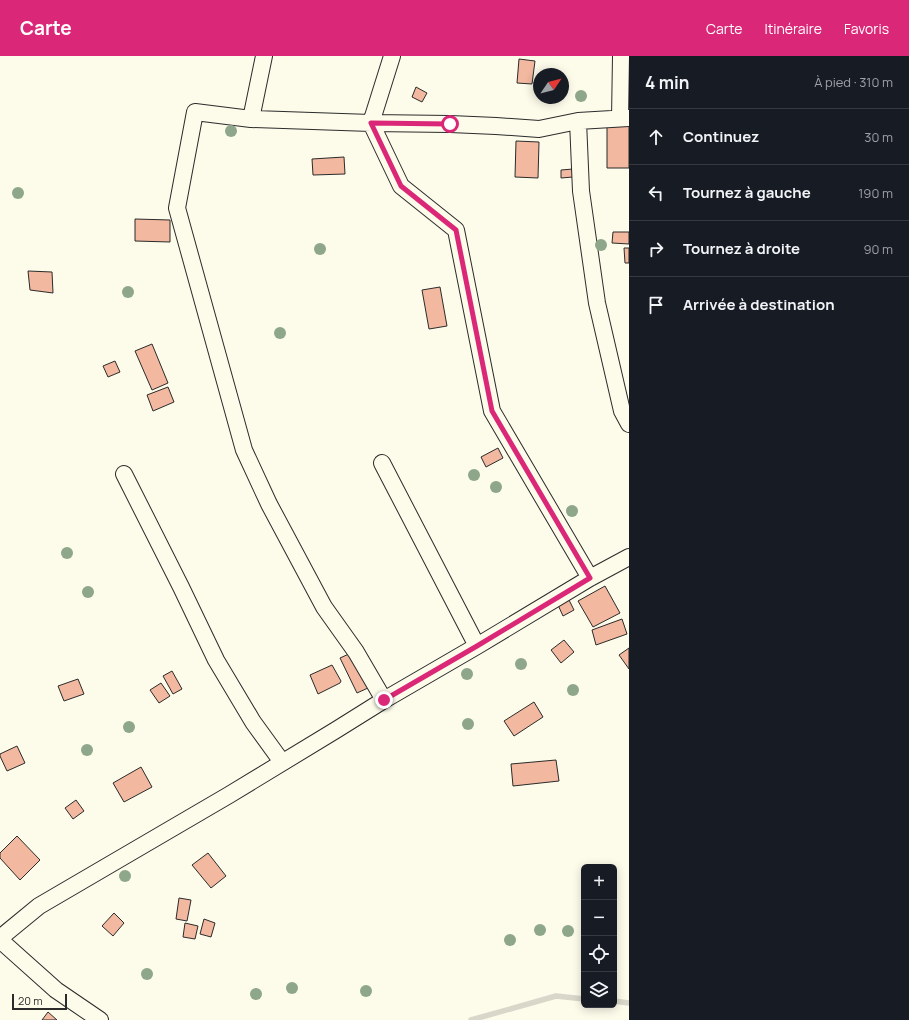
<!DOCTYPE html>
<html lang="fr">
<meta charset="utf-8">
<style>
:root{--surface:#171b24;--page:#20242c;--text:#f1f3f6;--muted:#9ea1a6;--line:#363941;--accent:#db2777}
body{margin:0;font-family:Manrope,sans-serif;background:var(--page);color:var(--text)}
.controls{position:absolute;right:12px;bottom:12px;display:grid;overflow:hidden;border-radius:6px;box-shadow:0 2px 10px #0003}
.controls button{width:36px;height:36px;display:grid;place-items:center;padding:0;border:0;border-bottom:1px solid var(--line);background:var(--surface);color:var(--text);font:20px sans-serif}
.compass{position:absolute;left:533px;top:12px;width:36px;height:36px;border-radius:50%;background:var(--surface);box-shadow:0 2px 10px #0003;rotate:55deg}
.scale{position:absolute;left:12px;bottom:10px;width:55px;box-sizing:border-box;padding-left:4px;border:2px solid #2b2b2b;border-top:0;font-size:11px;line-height:14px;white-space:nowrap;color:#2b2b2b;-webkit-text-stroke:3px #fdfbea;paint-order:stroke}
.stop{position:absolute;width:12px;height:12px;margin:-9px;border:3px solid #db2777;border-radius:50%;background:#fff}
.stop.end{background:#db2777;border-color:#fff;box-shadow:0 1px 4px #0008}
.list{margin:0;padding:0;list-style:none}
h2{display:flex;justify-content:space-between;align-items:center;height:52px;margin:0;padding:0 16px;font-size:17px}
h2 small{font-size:13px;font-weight:400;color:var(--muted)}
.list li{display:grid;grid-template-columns:26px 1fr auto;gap:12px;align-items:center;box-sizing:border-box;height:56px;padding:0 16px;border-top:1px solid var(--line)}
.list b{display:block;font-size:15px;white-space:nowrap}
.list em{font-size:13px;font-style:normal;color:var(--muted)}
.icon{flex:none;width:22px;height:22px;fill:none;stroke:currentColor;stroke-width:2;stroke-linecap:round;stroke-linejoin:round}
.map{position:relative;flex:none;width:629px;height:964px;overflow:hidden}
header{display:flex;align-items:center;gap:24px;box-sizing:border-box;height:56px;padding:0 20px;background:var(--accent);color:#fff}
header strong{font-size:19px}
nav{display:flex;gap:22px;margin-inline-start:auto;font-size:14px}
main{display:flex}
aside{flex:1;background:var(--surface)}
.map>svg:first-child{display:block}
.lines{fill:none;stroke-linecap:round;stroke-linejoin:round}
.stream{stroke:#d8d7c9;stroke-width:5.5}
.building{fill:#f2b8a0;stroke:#2b2b2b}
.street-casing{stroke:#2b2b2b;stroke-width:18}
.street{stroke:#fdfbea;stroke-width:16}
.tree{fill:#8ea78a}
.route{stroke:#db2777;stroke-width:5}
</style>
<header>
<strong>Carte</strong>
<nav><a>Carte</a><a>Itinéraire</a><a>Favoris</a></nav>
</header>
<main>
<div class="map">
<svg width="629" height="964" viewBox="0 0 629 964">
<rect width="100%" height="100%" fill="#fdfbea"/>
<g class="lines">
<!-- stream -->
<path class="stream" d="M 614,945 L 629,947
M 471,964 L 556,940 L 584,943"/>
</g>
<!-- building -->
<path class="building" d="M 519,3 L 535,5 L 532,28 L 517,27 Z
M 416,31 L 427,37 L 422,46 L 412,41 Z
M 607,68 L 629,68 L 629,112 L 607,112 Z
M 516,85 L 539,86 L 538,122 L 515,121 Z
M 344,101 L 345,118 L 313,119 L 312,103 Z
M 573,113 L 573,121 L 561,122 L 561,114 Z
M 135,163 L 170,164 L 170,186 L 135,185 Z
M 613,176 L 629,176 L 629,188 L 612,187 Z
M 624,192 L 629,192 L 629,207 L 625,207 Z
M 28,215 L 52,216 L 53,237 L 30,234 Z
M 440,231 L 447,270 L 429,273 L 422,234 Z
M 152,288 L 168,327 L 152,334 L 135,295 Z
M 115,305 L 120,316 L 108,321 L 103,310 Z
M 168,331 L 174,346 L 153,355 L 147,339 Z
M 498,392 L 503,402 L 486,411 L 481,401 Z
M 605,530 L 620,557 L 593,571 L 578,545 Z
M 569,544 L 574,554 L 563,560 L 558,549 Z
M 622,563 L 627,578 L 596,589 L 592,574 Z
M 564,584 L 574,596 L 561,607 L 551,594 Z
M 629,592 L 629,613 L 619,599 Z
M 351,597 L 368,632 L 357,637 L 340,602 Z
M 332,609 L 341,625 L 340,627 L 318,638 L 310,619 Z
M 172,615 L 182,633 L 173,638 L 163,620 Z
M 78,623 L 84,638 L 64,645 L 58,630 Z
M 161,627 L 170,640 L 159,647 L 150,634 Z
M 534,646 L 543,661 L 514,680 L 504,665 Z
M 17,690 L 25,707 L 7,715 L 0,700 L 0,698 Z
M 556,704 L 559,725 L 513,730 L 511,708 Z
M 141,711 L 152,731 L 124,746 L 113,727 Z
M 76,744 L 84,755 L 73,763 L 65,752 Z
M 17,780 L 40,804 L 20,824 L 0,802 L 0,797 Z
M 208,797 L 226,820 L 211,832 L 192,809 Z
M 179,842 L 191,844 L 187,865 L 176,863 Z
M 114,857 L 124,867 L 113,880 L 102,870 Z
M 204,863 L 215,867 L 211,881 L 200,878 Z
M 185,867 L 198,870 L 195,883 L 183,881 Z
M 48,956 L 57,964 L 42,964 Z"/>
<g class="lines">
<!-- street casing -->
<g class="street-casing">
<path id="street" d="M 392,0 L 371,67 L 401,130 L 456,174 L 492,355 L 590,522
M 620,62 L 621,0
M 251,63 L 264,0
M 578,65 L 581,135 L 597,247 L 622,355 L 629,368
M 382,407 L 477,590
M 124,418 L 181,531 L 216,604 L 253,666 L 282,706
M 384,644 L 356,596 L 324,551 L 269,448 L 244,394 L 177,152 L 195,56 L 251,63 L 371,67 L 450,68 L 496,70 L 539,73 L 578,65 L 629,62
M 0,882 L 39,850 L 229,739 L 336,674 L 384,644 L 477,590 L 590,522 L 629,501
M 0,884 L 56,934 L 100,964"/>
</g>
<!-- street -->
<use href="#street" class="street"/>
</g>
<!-- trees -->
<g class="tree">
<circle cx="581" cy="40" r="6"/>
<circle cx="231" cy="75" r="6"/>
<circle cx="18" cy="137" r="6"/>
<circle cx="601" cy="189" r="6"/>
<circle cx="320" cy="193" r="6"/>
<circle cx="128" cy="236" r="6"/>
<circle cx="280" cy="277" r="6"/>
<circle cx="474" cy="419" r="6"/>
<circle cx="496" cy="431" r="6"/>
<circle cx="572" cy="455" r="6"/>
<circle cx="67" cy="497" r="6"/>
<circle cx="88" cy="536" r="6"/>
<circle cx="521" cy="608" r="6"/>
<circle cx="467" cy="618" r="6"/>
<circle cx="573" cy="634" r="6"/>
<circle cx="468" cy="668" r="6"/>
<circle cx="129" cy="671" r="6"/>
<circle cx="87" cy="694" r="6"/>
<circle cx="125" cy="820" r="6"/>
<circle cx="540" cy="874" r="6"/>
<circle cx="568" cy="875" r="6"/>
<circle cx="510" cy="884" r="6"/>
<circle cx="147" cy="918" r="6"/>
<circle cx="292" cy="932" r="6"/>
<circle cx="366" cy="935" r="6"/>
<circle cx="256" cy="938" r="6"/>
</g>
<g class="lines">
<!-- route -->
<path class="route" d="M 384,644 L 477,590 L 590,522 L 492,355 L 456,174 L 401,130 L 371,67 L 450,68"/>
</g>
</svg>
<div class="controls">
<button>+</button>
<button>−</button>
<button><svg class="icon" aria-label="locate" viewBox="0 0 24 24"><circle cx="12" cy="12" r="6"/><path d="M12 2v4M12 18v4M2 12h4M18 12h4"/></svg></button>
<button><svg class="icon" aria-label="layers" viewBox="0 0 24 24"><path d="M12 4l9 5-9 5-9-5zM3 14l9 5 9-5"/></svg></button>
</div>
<svg class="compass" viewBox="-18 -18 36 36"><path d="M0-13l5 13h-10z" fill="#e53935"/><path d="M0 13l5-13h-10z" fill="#9ea1a6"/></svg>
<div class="scale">20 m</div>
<div class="stop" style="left:450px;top:68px"></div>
<div class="stop end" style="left:384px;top:644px"></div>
</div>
<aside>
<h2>4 min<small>À pied · 310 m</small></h2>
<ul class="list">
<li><svg class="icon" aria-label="ahead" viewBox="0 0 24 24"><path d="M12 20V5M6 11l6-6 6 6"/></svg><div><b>Continuez</b></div><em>30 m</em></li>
<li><svg class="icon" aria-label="left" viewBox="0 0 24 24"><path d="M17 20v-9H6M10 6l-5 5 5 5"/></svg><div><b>Tournez à gauche</b></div><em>190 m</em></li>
<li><svg class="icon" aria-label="right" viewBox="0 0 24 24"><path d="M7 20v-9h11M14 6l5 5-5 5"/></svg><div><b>Tournez à droite</b></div><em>90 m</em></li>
<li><svg class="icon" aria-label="arrive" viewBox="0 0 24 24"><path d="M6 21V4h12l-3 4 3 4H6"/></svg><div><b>Arrivée à destination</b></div></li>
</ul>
</aside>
</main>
